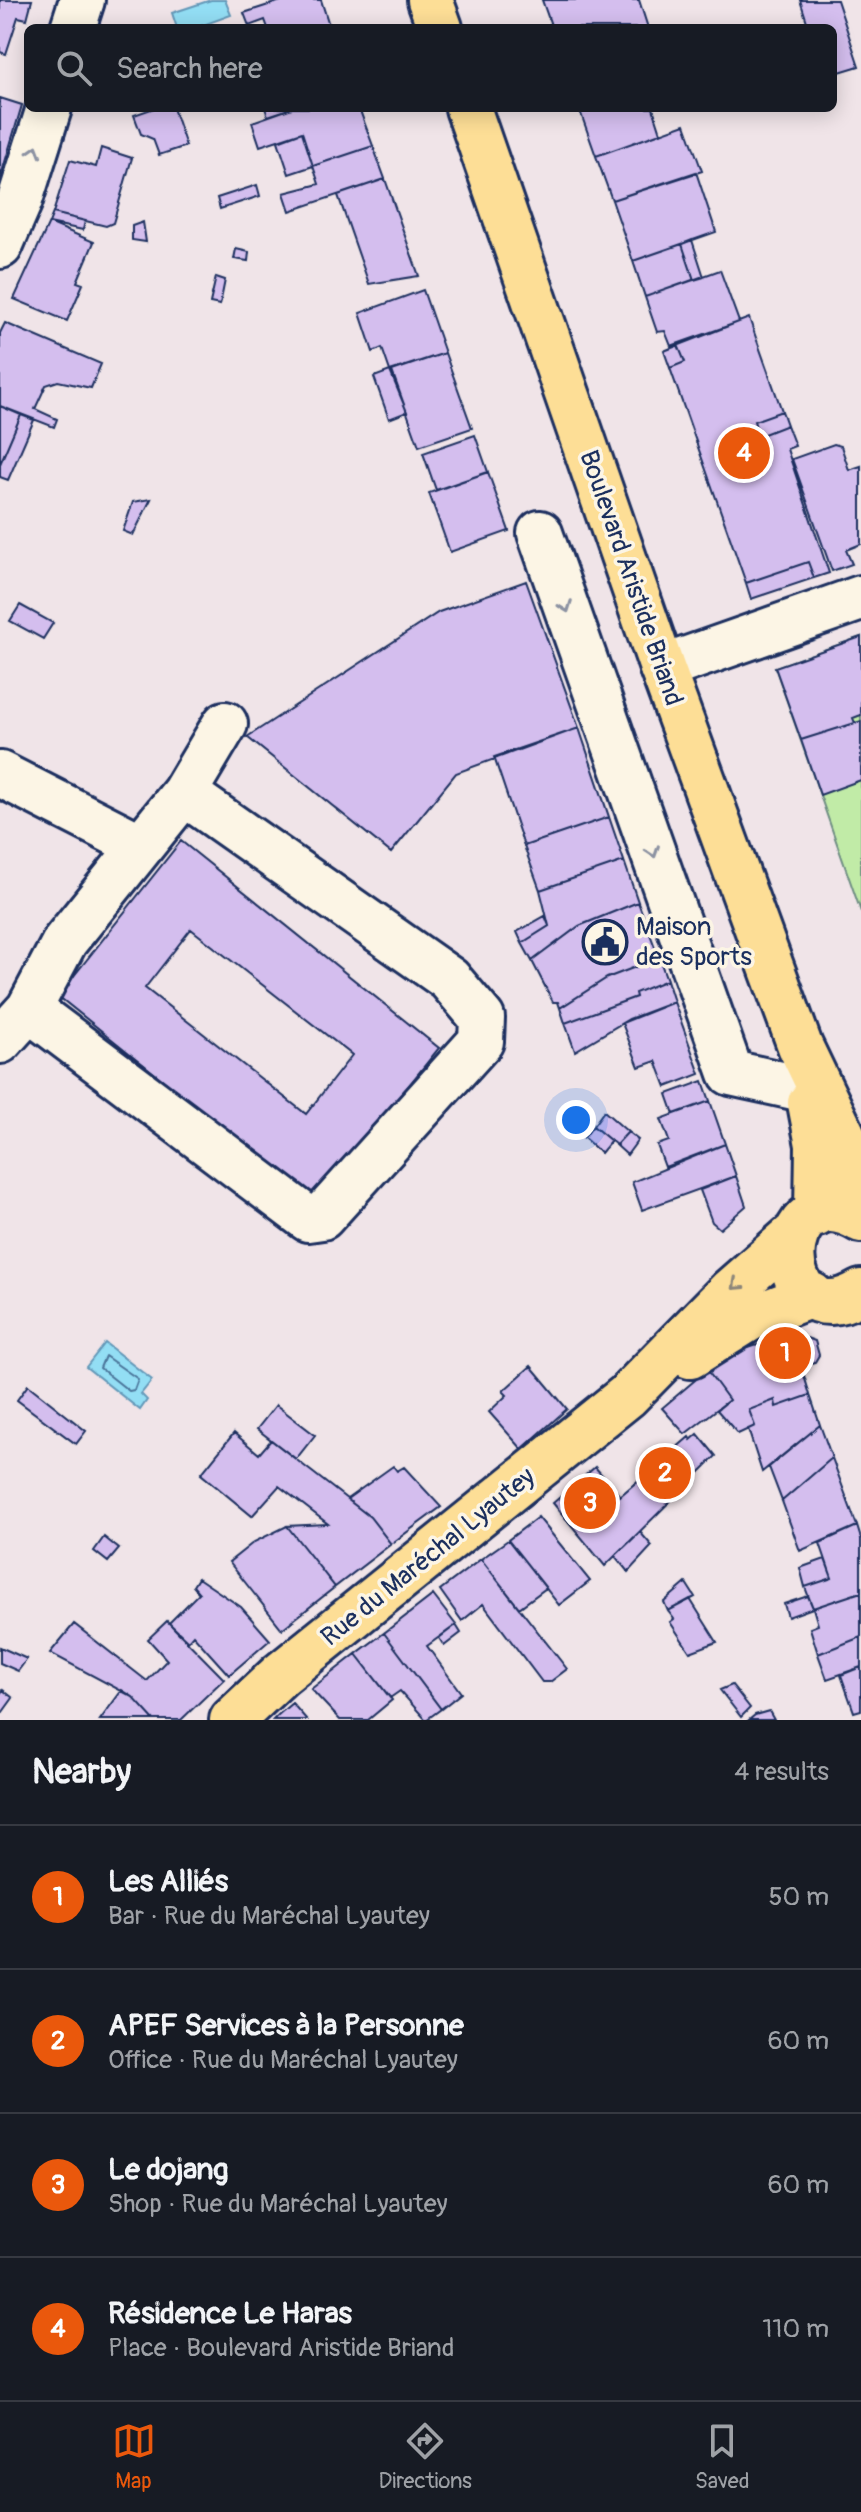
<!DOCTYPE html>
<meta charset="utf-8">
<style>
:root{--surface:#171b24;--page:#242831;--text:#f1f3f6;--muted:#9ea1a6;--line:#363941;--accent:#ea580c}
body{margin:0;font-family:Pangolin,sans-serif;background:var(--page);color:var(--text)}
.you{position:absolute;left:576px;top:1120px;width:28px;height:28px;margin:-20px;border:6px solid #fff;border-radius:50%;background:#1a73e8;box-shadow:0 0 0 12px #1a73e833}
.badge{display:grid;place-items:center;width:52px;height:52px;border-radius:50%;background:var(--accent);color:#fff;font-size:26px;font-weight:700}
.pin{position:absolute;translate:-50% -50%;border:4px solid #fff;box-shadow:0 2px 8px #0006}
.list{margin:0;padding:0;list-style:none}
h2{display:flex;justify-content:space-between;align-items:center;height:104px;margin:0;padding:0 32px;font-size:34px}
h2 small{font-size:26px;font-weight:400;color:var(--muted)}
.list li{display:grid;grid-template-columns:52px 1fr auto;gap:24px;align-items:center;box-sizing:border-box;height:144px;padding:0 32px;border-top:2px solid var(--line)}
.list b{display:block;font-size:30px;white-space:nowrap}
.list p{margin:0;font-size:26px;white-space:nowrap;color:var(--muted)}
.list em{font-size:26px;font-style:normal;color:var(--muted)}
.icon{flex:none;width:44px;height:44px;fill:none;stroke:currentColor;stroke-width:2;stroke-linecap:round;stroke-linejoin:round}
.map{position:relative;flex:none;width:861px;height:1720px;overflow:hidden}
.search{position:absolute;background:var(--surface);box-shadow:0 4px 20px #0003;left:24px;right:24px;top:24px;height:88px;display:flex;align-items:center;gap:20px;box-sizing:border-box;padding:0 28px;border-radius:12px;color:var(--muted);font-size:30px}
.sheet{height:680px;background:var(--surface)}
nav{display:flex;justify-content:space-around;align-items:center;box-sizing:border-box;height:112px;border-top:2px solid var(--line);background:var(--surface);font-size:22px;color:var(--muted)}
nav a{display:grid;justify-items:center;gap:4px}
nav .on{color:var(--accent)}
.map>svg:first-child{display:block}
.green{fill:#c1eba7;stroke:#6e8d82;stroke-width:2}
.water{fill:#93def4;stroke:#6398b8;stroke-width:2}
.lines{fill:none;stroke-linecap:round;stroke-linejoin:round}
.shore{stroke:#4b759a;stroke-width:2}
.building{fill:#d4beee;stroke:#1b2f5e;stroke-width:2;fill-rule:evenodd}
.minor-casing{stroke:#1b2f5e;stroke-width:50}
.major-casing{stroke:#1b2f5e;stroke-width:50}
.minor{stroke:#fcf5e5;stroke-width:44}
.major{stroke:#fdde96;stroke-width:44}
.oneway{stroke:#8c92a2}
.oneway2{stroke:#8c867a}
.labels{text-anchor:middle;dominant-baseline:central;stroke-width:7;stroke-linejoin:round;paint-order:stroke}
.street-label{font-size:26px;fill:#1b2f5e;stroke:#fcf5e5}
.poi-label{font-size:26px;fill:#1b2f5e;stroke:#fcf5e5;text-anchor:start}
</style>
<div class="map">
<svg width="861" height="1720" viewBox="0 0 861 1720">
<rect width="100%" height="100%" fill="#f0e4e8"/>
<filter id="ink" filterUnits="userSpaceOnUse"><feTurbulence type="fractalNoise" baseFrequency=".0125" numOctaves="2"/><feDisplacementMap in="SourceGraphic" scale="16" xChannelSelector="R" yChannelSelector="G"/><feConvolveMatrix kernelMatrix="1 2 1 2 8 2 1 2 1" color-interpolation-filters="sRGB"/></filter>
<g filter="url(#ink)">
<!-- green -->
<path class="green" d="M 861,637 L 861,912 L 775,667 Z"/>
<!-- water -->
<path class="water" d="M 211,0 L 225,0 L 231,15 L 195,28 L 177,28 L 172,13 Z
M 105,1343 L 152,1380 L 141,1394 L 147,1400 L 140,1410 L 86,1367 Z"/>
<g class="lines">
<!-- shore -->
<path class="shore" d="M 105,1356 L 138,1379 L 134,1390 L 129,1391 L 100,1368 Z"/>
</g>
<!-- building -->
<path class="building" d="M 0,0 L 32,0 L 27,19 L 18,17 L 6,54 L 0,52 Z
M 284,0 L 321,0 L 330,28 L 268,28 L 265,20 L 249,26 L 244,13 Z
M 542,0 L 639,0 L 648,28 L 552,28 Z
M 800,0 L 837,0 L 859,66 L 833,74 L 833,28 L 809,28 Z
M 0,98 L 22,105 L 0,179 Z
M 154,108 L 173,108 L 186,146 L 159,155 L 153,139 L 141,134 L 134,115 Z
M 265,108 L 292,108 L 268,116 Z
M 292,108 L 359,108 L 373,146 L 313,166 L 302,132 L 260,146 L 252,122 Z
M 579,108 L 653,108 L 661,133 L 596,156 Z
M 685,124 L 702,171 L 612,200 L 596,156 Z
M 302,132 L 313,166 L 289,174 L 278,141 Z
M 373,146 L 385,179 L 290,211 L 284,193 L 319,184 L 313,166 Z
M 101,148 L 132,158 L 113,223 L 106,226 L 53,213 L 70,160 L 96,167 Z
M 696,172 L 716,232 L 633,261 L 612,200 Z
M 385,179 L 419,276 L 369,284 L 338,195 Z
M 257,185 L 260,196 L 220,209 L 217,198 Z
M 53,213 L 85,221 L 83,230 L 49,223 Z
M 143,222 L 146,242 L 132,240 L 132,226 Z
M 49,223 L 94,242 L 77,282 L 83,284 L 67,321 L 14,299 Z
M 692,240 L 704,277 L 694,280 L 682,244 Z
M 682,244 L 694,280 L 645,297 L 633,261 Z
M 236,249 L 249,252 L 248,261 L 234,259 Z
M 720,270 L 739,322 L 671,346 L 665,331 L 657,332 L 645,297 Z
M 216,277 L 225,280 L 220,305 L 210,303 Z
M 423,290 L 445,353 L 390,371 L 382,348 L 373,352 L 360,313 Z
M 749,318 L 782,411 L 754,421 L 759,436 L 787,425 L 795,446 L 787,449 L 829,573 L 814,578 L 808,562 L 746,583 L 670,368 L 685,362 L 678,345 L 664,351 Z
M 5,323 L 101,364 L 91,388 L 58,381 L 46,385 L 35,409 L 57,419 L 54,427 L 0,406 L 0,333 Z
M 678,345 L 685,362 L 670,368 L 664,351 Z
M 445,353 L 472,428 L 419,446 L 392,371 Z
M 390,371 L 407,412 L 389,419 L 374,377 Z
M 0,406 L 21,415 L 0,464 Z
M 782,411 L 787,425 L 759,436 L 754,421 Z
M 21,415 L 34,420 L 8,480 L 0,477 L 0,464 Z
M 475,435 L 488,472 L 436,490 L 423,453 Z
M 834,444 L 841,446 L 849,470 L 861,466 L 861,544 L 846,550 L 852,564 L 832,571 L 792,459 Z
M 488,472 L 509,531 L 450,552 L 429,493 Z
M 151,499 L 133,535 L 123,531 L 133,502 Z
M 808,562 L 814,578 L 751,599 L 746,583 Z
M 526,581 L 579,728 L 456,773 L 391,853 L 247,737 L 439,612 Z
M 20,605 L 53,623 L 43,639 L 10,621 Z
M 861,637 L 861,715 L 853,718 L 855,723 L 801,740 L 775,667 Z
M 861,721 L 861,780 L 820,795 L 801,740 Z
M 579,728 L 609,817 L 524,846 L 494,757 Z
M 609,817 L 624,861 L 540,890 L 524,846 Z
M 181,841 L 439,1048 L 315,1202 L 58,996 ZM 191,929 L 352,1055 L 306,1114 L 145,988 Z
M 624,861 L 638,902 L 579,926 L 532,961 L 522,943 L 549,926 L 540,890 Z
M 638,902 L 659,958 L 607,978 L 560,1008 L 558,1002 L 553,1002 L 532,961 L 579,926 Z
M 545,916 L 549,926 L 522,943 L 517,932 Z
M 659,958 L 667,980 L 635,993 L 636,997 L 565,1023 L 560,1008 L 607,978 Z
M 667,980 L 674,1002 L 629,1019 L 575,1051 L 565,1023 L 636,997 L 635,993 Z
M 674,1002 L 700,1074 L 666,1087 L 656,1061 L 639,1067 L 622,1023 Z
M 703,1081 L 710,1101 L 674,1114 L 667,1094 Z
M 710,1101 L 725,1144 L 665,1167 L 657,1145 L 669,1141 L 661,1119 Z
M 604,1111 L 628,1132 L 616,1145 L 593,1126 Z
M 593,1126 L 611,1141 L 601,1153 L 584,1138 Z
M 628,1132 L 638,1140 L 627,1155 L 616,1145 Z
M 725,1144 L 736,1176 L 642,1210 L 632,1182 Z
M 736,1176 L 746,1206 L 720,1229 L 712,1222 L 700,1190 Z
M 790,1334 L 793,1343 L 807,1338 L 815,1341 L 819,1355 L 815,1362 L 801,1366 L 810,1395 L 776,1407 L 775,1400 L 749,1410 L 755,1426 L 738,1434 L 717,1410 L 729,1400 L 707,1370 L 722,1357 Z
M 531,1366 L 567,1409 L 522,1449 L 489,1412 L 507,1395 L 503,1391 Z
M 707,1370 L 729,1400 L 685,1434 L 662,1408 Z
M 28,1385 L 86,1431 L 76,1444 L 17,1400 Z
M 810,1395 L 820,1425 L 762,1472 L 748,1429 L 755,1426 L 749,1410 L 775,1400 L 776,1407 Z
M 276,1405 L 315,1435 L 296,1459 L 257,1429 Z
M 820,1425 L 832,1458 L 782,1501 L 769,1467 Z
M 234,1433 L 259,1454 L 271,1440 L 370,1517 L 391,1544 L 335,1587 L 287,1526 L 328,1524 L 279,1486 L 252,1516 L 201,1474 Z
M 698,1434 L 716,1456 L 605,1566 L 553,1503 L 595,1467 L 620,1496 L 689,1437 L 691,1440 Z
M 832,1458 L 857,1526 L 800,1551 L 782,1501 Z
M 393,1466 L 397,1471 L 404,1467 L 441,1507 L 391,1544 L 370,1517 L 347,1499 Z
M 538,1517 L 590,1581 L 559,1605 L 508,1540 Z
M 287,1526 L 335,1587 L 282,1629 L 229,1562 L 254,1542 Z
M 857,1526 L 861,1539 L 861,1592 L 813,1608 L 805,1587 L 832,1578 L 820,1543 Z
M 640,1532 L 652,1546 L 628,1572 L 615,1556 Z
M 104,1537 L 119,1549 L 108,1562 L 94,1551 Z
M 508,1540 L 546,1588 L 519,1608 L 481,1559 Z
M 481,1559 L 567,1669 L 550,1682 L 542,1682 L 483,1604 L 462,1621 L 440,1590 Z
M 825,1559 L 832,1578 L 805,1587 L 800,1568 Z
M 198,1578 L 241,1607 L 270,1640 L 229,1675 L 193,1635 L 188,1641 L 169,1623 L 199,1593 L 193,1586 Z
M 686,1583 L 695,1597 L 668,1611 L 664,1602 Z
M 861,1592 L 861,1637 L 818,1654 L 810,1628 L 818,1625 L 813,1608 Z
M 433,1595 L 456,1625 L 427,1646 L 461,1693 L 441,1709 L 384,1633 Z
M 808,1596 L 813,1608 L 788,1617 L 784,1604 Z
M 690,1599 L 717,1642 L 690,1652 L 670,1622 L 674,1619 L 668,1611 Z
M 167,1621 L 224,1679 L 181,1720 L 154,1720 L 133,1697 L 50,1653 L 74,1624 L 147,1681 L 167,1660 L 148,1639 Z
M 456,1625 L 461,1633 L 444,1646 L 439,1638 Z
M 384,1633 L 441,1709 L 426,1720 L 400,1691 L 390,1698 L 356,1654 Z
M 861,1637 L 861,1667 L 827,1679 L 818,1654 Z
M 0,1647 L 27,1659 L 18,1671 L 0,1663 Z
M 356,1654 L 392,1700 L 368,1720 L 340,1720 L 311,1689 Z
M 861,1667 L 861,1710 L 854,1712 L 841,1675 Z
M 732,1685 L 750,1708 L 741,1717 L 720,1690 Z
M 3,1690 L 13,1698 L 0,1716 L 0,1694 Z
M 122,1690 L 133,1697 L 154,1720 L 100,1720 Z
M 292,1703 L 307,1720 L 273,1720 L 278,1715 Z
M 769,1711 L 774,1720 L 749,1720 L 755,1715 Z"/>
<g class="lines">
<!-- minor casing -->
<g class="minor-casing">
<path id="minor" d="M 73,28 L 82,0
M 0,246 L 20,200 L 49,108
M 540,533 L 731,1073 L 808,1090
M 662,668 L 861,598
M 0,774 L 141,846
M 29,1009 L 308,1219 L 322,1217 L 481,1041 L 482,1018 L 449,979 L 184,793
M 0,1041 L 29,1009 L 65,941 L 184,793 L 225,724"/>
</g>
<!-- major casing -->
<g class="major-casing">
<path id="major" d="M 430,0 L 440,28
M 468,108 L 662,668 L 800,1046 L 844,1138 L 859,1219
M 810,1103 L 818,1145 L 817,1214
M 861,1220 C 769,1167 770,1345 861,1292
M 690,1356 L 749,1319 L 812,1295
M 232,1720 L 280,1675 L 627,1396 L 731,1290 L 796,1233"/>
</g>
<!-- minor -->
<use href="#minor" class="minor"/>
<!-- major -->
<use href="#major" class="major"/>
</g>
<!-- one-way arrows -->
<defs><path id="oneway-chevron" d="M-2-3.5L2.5 0L-2 3.5" fill="none" stroke-width="1.6" stroke-linecap="round" stroke-linejoin="round" transform="scale(2)"/></defs>
<g class="oneway">
<use href="#oneway-chevron" transform="translate(35 151) rotate(-73)"/>
<use href="#oneway-chevron" transform="translate(566 607) rotate(70)"/>
<use href="#oneway-chevron" transform="translate(653 852) rotate(71)"/>
</g>
<use class="oneway2" href="#oneway-chevron" transform="translate(737 1285) rotate(138)"/>
</g>
<!-- icons -->
<defs>
<g id="civic-ring" transform="scale(2.3)"><circle r="9.5" fill="#fcf5e5" stroke="#1b2f5e" stroke-width="1.5"/><path d="M-.6-6.5H3V-4.5H.6V-3L4-1V1h2V6H-6V1h2V-1L-.6-3ZM-1.2 2.5V6h2.4V2.5Z" fill="#1b2f5e"/></g>
</defs>
<g fill-rule="evenodd">
<use href="#civic-ring" x="605" y="942"/>
</g>
<g class="labels">
<!-- street labels -->
<g class="street-label">
<text transform="translate(631 578) rotate(71)">Boulevard Aristide Briand</text>
<text transform="translate(428 1557) rotate(-39)">Rue du Maréchal Lyautey</text>
</g>
<!-- poi labels -->
<g class="poi-label">
<text x="636" y="927">Maison<tspan x="636" dy="30">des Sports</tspan></text>
</g>
</g>
</svg>
<div class="you"></div>
<div class="pin badge" style="left:785px;top:1353px">1</div>
<div class="pin badge" style="left:665px;top:1473px">2</div>
<div class="pin badge" style="left:590px;top:1503px">3</div>
<div class="pin badge" style="left:744px;top:453px">4</div>
<div class="search"><svg class="icon" aria-label="search" viewBox="0 0 24 24"><circle cx="10" cy="10" r="6"/><path d="M15 15l6 6"/></svg>Search here</div>
</div>
<section class="sheet">
<h2>Nearby<small>4 results</small></h2>
<ul class="list">
<li><span class="badge">1</span><div><b>Les Alliés</b><p>Bar · Rue du Maréchal Lyautey</p></div><em>50 m</em></li>
<li><span class="badge">2</span><div><b>APEF Services à la Personne</b><p>Office · Rue du Maréchal Lyautey</p></div><em>60 m</em></li>
<li><span class="badge">3</span><div><b>Le dojang</b><p>Shop · Rue du Maréchal Lyautey</p></div><em>60 m</em></li>
<li><span class="badge">4</span><div><b>Résidence Le Haras</b><p>Place · Boulevard Aristide Briand</p></div><em>110 m</em></li>
</ul>
</section>
<nav>
<a class="on"><svg class="icon" aria-label="map" viewBox="0 0 24 24"><path d="M3 6l6-2 6 2 6-2v14l-6 2-6-2-6 2zM9 4v14M15 6v14"/></svg>Map</a>
<a><svg class="icon" aria-label="directions" viewBox="0 0 24 24"><path d="M12 3l9 9-9 9-9-9zM9 14v-3h6M13 9l2 2-2 2"/></svg>Directions</a>
<a><svg class="icon" aria-label="saved" viewBox="0 0 24 24"><path d="M7 4h10v16l-5-4-5 4z"/></svg>Saved</a>
</nav>
